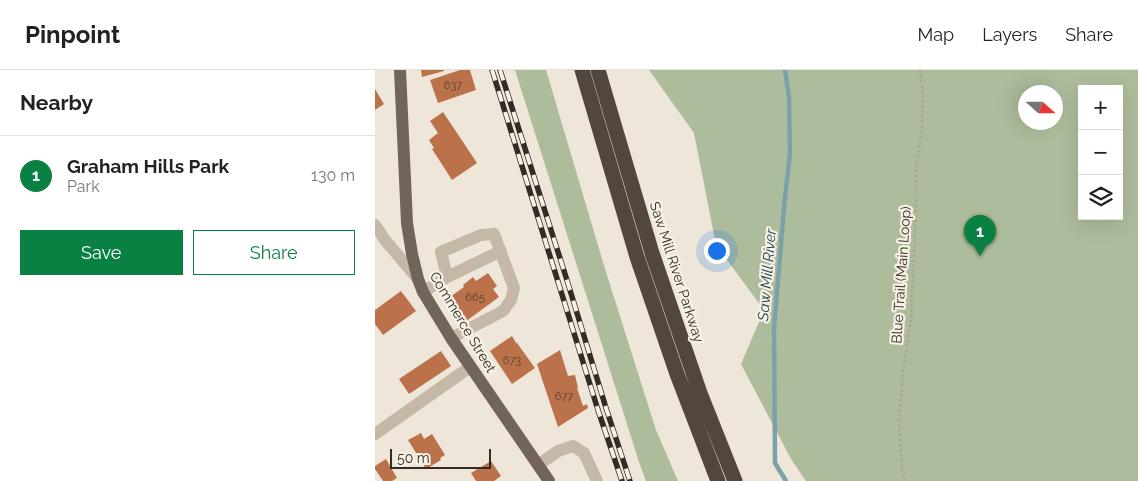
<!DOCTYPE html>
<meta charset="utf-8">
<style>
:root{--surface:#fff;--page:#f2f2f2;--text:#222;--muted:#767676;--line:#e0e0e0;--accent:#0b8043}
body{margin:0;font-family:Raleway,sans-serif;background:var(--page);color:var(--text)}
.controls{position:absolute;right:15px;top:15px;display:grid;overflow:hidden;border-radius:0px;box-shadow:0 5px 20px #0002}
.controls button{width:45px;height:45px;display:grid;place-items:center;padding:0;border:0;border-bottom:1px solid var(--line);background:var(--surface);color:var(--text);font:25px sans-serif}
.compass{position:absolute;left:643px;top:15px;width:45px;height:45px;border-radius:50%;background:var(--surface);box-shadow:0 5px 20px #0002;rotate:111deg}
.scale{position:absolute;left:15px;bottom:12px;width:101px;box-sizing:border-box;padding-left:5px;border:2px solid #322b26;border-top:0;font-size:14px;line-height:18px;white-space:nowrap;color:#322b26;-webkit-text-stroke:4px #f7f0e5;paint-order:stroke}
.you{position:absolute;left:341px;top:180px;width:18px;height:18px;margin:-12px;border:4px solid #fff;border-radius:50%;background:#1a73e8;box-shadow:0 0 0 8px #1a73e833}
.badge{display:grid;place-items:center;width:32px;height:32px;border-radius:50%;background:var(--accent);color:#fff;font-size:16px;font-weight:700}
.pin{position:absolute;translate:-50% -41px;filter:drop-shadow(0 1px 2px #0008)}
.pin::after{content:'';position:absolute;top:26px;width:18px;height:15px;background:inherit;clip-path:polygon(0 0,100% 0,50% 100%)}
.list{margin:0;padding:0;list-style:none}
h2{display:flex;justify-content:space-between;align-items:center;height:65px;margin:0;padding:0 20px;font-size:21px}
h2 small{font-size:16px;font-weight:400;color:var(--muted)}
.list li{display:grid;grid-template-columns:32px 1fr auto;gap:15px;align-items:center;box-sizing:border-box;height:80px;padding:0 20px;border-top:1px solid var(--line)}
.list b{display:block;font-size:19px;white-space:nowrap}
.list p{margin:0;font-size:16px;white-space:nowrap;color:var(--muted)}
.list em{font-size:16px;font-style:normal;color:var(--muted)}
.actions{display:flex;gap:10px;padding:15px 20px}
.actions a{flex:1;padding:11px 0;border:1px solid var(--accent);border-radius:0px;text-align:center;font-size:18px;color:var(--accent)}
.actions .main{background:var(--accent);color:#fff}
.icon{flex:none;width:28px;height:28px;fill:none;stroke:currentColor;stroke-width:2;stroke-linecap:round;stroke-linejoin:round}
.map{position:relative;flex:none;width:763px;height:411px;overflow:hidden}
header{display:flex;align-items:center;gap:30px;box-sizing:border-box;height:70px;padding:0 25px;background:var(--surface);border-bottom:1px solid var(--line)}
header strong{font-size:24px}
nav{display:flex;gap:28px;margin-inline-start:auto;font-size:18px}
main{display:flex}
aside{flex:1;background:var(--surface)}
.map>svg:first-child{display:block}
.green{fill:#adbc9b;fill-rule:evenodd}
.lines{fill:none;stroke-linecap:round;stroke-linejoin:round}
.stream{stroke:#7ba2a9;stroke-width:4.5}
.building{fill:#bb724a}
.path{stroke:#b1a291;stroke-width:2.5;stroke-dasharray:2.5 2.5;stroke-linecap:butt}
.minor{stroke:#c5b8a6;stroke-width:12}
.major{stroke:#736459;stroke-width:12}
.highway{stroke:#52473e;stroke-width:15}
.rail-casing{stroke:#322b26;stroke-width:5.5}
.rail{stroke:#f7f0e5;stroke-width:4;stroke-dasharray:11;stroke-linecap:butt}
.labels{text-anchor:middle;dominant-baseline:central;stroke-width:4.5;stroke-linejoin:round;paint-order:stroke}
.number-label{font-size:11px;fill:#543d2f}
.street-label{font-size:14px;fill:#322b26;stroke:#f7f0e5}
.water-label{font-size:15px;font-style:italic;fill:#204750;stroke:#f7f0e5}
</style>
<header>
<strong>Pinpoint</strong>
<nav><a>Map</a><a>Layers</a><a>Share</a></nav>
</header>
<main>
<aside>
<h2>Nearby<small></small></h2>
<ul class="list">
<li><span class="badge">1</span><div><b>Graham Hills Park</b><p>Park</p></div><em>130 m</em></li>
</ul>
<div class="actions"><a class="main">Save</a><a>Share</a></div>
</aside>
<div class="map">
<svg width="763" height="411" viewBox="0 0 763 411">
<rect width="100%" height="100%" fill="#eee7d9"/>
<!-- green -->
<path class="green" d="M 140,0 L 171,0 L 230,199 L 281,360 L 303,411 L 271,411 L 264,392 Z
M 274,0 L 763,0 L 763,411 L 431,411 L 416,389 L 366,294 L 389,240 L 341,175 L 319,63 ZM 707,19 L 744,19 L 744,146 L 707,146 ZM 680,22 L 680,52 L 650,52 L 650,22 Z"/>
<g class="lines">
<!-- stream -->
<path class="stream" d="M 410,0 L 414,27 L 415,83 L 409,137 L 399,258 L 400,393 L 411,411"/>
</g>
<!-- building -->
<path class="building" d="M 46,0 L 69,0 L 69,1 L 47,7 Z
M 85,0 L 95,0 L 101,20 L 63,33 L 55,10 Z
M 0,19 L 9,34 L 0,40 Z
M 68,42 L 102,93 L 77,110 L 57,79 L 59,78 L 54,70 L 63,63 L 55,51 Z
M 113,203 L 122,216 L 118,219 L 124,227 L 90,252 L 83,242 L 81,243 L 76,237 L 80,234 L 75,227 L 89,217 L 88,215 L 98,207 L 101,211 Z
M 26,221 L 41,241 L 8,265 L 0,254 L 0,240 Z
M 137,266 L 141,273 L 142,273 L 160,298 L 137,314 L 115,281 Z
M 185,280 L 193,306 L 200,305 L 203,318 L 202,318 L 208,336 L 212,334 L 213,338 L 183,357 L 162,294 Z
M 66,281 L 76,296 L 34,324 L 24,309 Z
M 46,363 L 49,369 L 57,364 L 70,385 L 65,388 L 66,390 L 51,399 L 33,370 Z
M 11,389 L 22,408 L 17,411 L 8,411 L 0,399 L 0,396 Z
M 116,391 L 126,406 L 119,411 L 101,411 L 96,403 Z"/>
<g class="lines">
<!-- path -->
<path class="path" d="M 530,411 L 527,399 L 524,350 L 528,303 L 536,248 L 541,142 L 541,97 L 547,60 L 548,23 L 545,0"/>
<!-- minor -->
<path class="minor" d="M 0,155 L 10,170 L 43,209
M 72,207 L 66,182 L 106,165 L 119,164 L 139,218 L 136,230 L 128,241 L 76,268
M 48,222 L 72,207 L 126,181
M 0,364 L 95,297
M 163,395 L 183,381 L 198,376 L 209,383 L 222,411"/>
<!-- major -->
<path class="major" d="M 25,0 L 32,153 L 37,184 L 43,209 L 48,222 L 76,268 L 174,411"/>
<!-- highway -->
<path class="highway" d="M 207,0 L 262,187 L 302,304 L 343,411
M 223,0 L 277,183 L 325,323 L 360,411"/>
<!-- rail casing -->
<g class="rail-casing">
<path id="rail" d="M 117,0 L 223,340 L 247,411
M 125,0 L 191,207 L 231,338 L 255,411"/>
</g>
<!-- rail -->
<use href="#rail" class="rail"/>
</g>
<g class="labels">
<!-- number labels -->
<g class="number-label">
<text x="78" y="15">637</text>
<text x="100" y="227">665</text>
<text x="137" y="290">673</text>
<text x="189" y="326">677</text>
</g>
<!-- street labels -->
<g class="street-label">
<text transform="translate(302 202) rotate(72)">Saw Mill River Parkway</text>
<text transform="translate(526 205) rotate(-86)">Blue Trail (Main Loop)</text>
<text transform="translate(88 252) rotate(59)">Commerce Street</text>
</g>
<!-- water labels -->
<g class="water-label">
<text transform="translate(392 205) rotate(-85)">Saw Mill River</text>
</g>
</g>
</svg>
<div class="controls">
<button>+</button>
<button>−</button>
<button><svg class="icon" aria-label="layers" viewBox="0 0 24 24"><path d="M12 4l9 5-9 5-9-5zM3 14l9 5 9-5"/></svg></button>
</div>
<svg class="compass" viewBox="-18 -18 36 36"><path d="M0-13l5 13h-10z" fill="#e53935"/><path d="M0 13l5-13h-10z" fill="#767676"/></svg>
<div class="scale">50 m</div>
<div class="you"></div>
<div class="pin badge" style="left:605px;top:186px">1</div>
</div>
</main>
